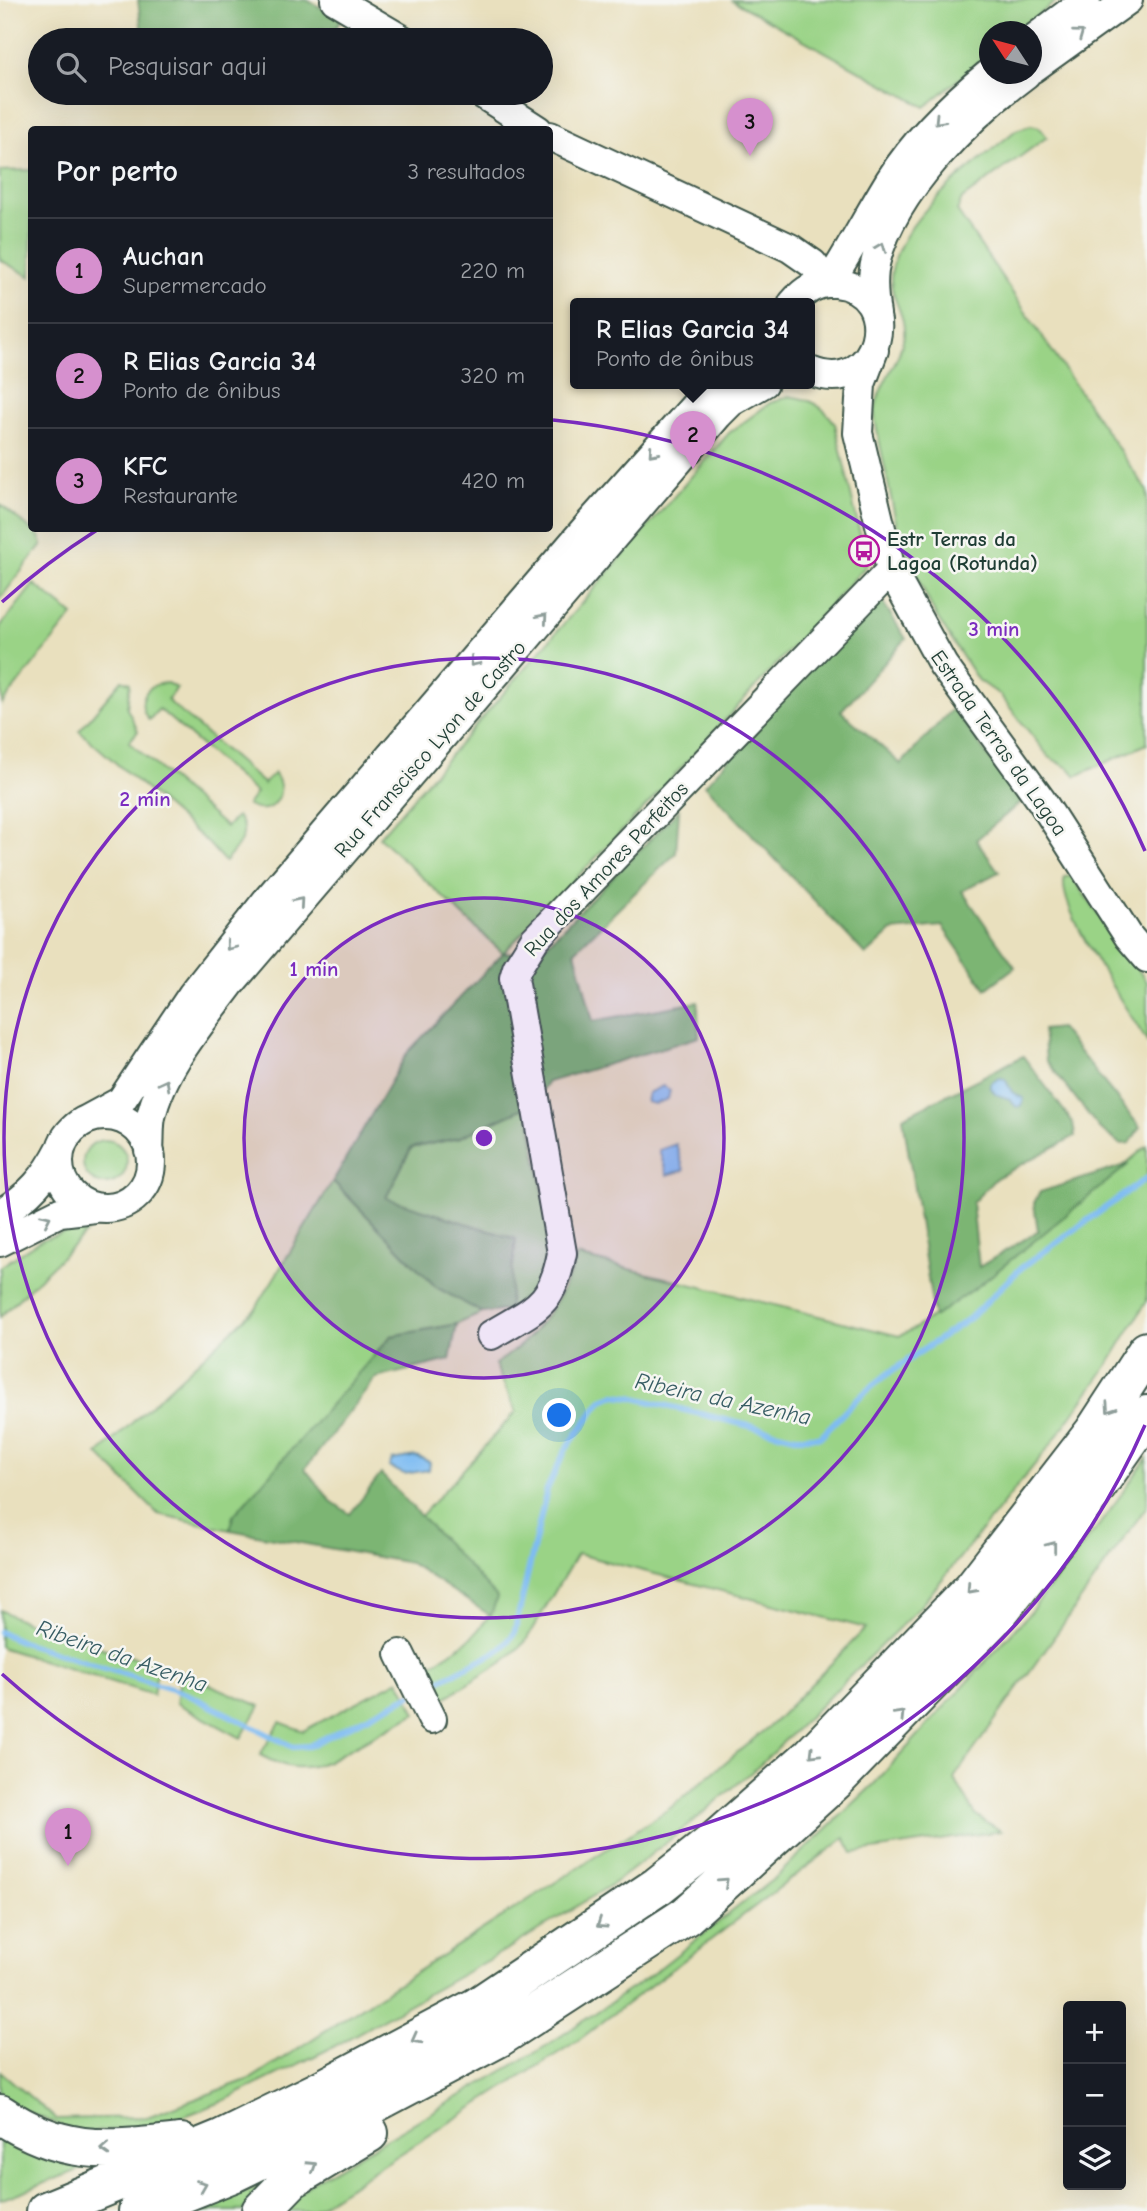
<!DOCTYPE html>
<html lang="pt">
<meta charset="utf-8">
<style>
:root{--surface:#171b24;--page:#20242c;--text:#f1f3f6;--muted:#9ea1a6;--line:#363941;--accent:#d690ce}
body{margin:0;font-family:"Comic Neue",sans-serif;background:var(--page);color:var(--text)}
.controls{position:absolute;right:21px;bottom:21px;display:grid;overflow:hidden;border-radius:7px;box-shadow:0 7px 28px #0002}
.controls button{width:63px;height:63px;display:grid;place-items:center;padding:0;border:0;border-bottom:2px solid var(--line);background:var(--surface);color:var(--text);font:35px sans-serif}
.compass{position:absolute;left:979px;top:21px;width:63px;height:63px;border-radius:50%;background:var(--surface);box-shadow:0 7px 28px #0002;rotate:306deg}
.you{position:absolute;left:560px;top:1416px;width:24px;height:24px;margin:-18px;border:5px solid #fff;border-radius:50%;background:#1a73e8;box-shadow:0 0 0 10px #1a73e833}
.badge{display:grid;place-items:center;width:46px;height:46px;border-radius:50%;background:var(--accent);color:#111;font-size:23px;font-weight:700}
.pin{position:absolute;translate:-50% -58px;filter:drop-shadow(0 2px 4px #0008)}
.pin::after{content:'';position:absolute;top:37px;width:24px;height:21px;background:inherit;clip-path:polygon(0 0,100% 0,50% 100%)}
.popup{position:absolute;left:570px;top:298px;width:245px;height:91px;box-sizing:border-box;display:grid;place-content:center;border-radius:7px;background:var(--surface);filter:drop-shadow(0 2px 5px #0005);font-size:23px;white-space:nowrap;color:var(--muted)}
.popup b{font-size:26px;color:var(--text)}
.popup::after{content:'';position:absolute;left:50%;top:100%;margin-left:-14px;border:14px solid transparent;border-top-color:var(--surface)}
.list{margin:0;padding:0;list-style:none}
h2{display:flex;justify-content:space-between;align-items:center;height:91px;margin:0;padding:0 28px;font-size:30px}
h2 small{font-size:23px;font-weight:400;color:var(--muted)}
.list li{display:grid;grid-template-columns:46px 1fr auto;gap:21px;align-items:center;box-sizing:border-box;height:105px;padding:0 28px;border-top:2px solid var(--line)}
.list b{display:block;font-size:26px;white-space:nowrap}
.list p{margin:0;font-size:23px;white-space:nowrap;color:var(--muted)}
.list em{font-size:23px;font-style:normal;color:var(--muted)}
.icon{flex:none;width:38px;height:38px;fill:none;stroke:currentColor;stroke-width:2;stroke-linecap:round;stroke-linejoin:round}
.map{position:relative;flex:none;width:1147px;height:2211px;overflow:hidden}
.search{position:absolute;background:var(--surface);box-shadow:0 7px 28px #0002;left:28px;top:28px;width:525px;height:77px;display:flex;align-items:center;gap:18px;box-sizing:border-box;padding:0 24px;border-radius:38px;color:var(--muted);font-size:26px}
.panel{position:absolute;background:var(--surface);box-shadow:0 7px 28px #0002;left:28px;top:126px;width:525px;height:406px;border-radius:7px}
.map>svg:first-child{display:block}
.green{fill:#9ad386;stroke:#5c885d;stroke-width:2}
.forest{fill:#7bb573;stroke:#4d7954;stroke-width:2}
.water{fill:#7ebcf2;stroke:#4e7c93;stroke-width:2}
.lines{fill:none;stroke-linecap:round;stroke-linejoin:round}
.stream{stroke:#7ebcf2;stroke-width:6}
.minor-casing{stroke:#3d5549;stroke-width:32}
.highway-casing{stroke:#3d5549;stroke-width:42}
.minor{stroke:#fff;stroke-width:28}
.highway{stroke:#fff;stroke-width:38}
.oneway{stroke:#8f9e9a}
.ring{fill:none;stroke:#7b2cbf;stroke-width:3.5}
.labels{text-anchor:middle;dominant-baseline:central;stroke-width:5;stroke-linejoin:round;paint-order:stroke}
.poi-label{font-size:21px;font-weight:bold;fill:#1f3d34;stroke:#f6f6f2;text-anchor:start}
.street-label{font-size:21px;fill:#1f3d34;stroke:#f6f6f2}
.water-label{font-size:23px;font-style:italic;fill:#375d64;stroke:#f6f6f2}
.centre{fill:#7b2cbf;stroke:#f6f6f2;stroke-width:3.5}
.ring-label{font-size:21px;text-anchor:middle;font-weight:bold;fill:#7b2cbf;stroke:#f6f6f2;stroke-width:5;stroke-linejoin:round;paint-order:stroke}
</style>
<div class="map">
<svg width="1147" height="2211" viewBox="0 0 1147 2211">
<rect width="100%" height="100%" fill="#f6f6f2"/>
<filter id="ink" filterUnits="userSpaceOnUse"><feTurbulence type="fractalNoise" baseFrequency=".0143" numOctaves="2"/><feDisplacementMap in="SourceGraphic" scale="14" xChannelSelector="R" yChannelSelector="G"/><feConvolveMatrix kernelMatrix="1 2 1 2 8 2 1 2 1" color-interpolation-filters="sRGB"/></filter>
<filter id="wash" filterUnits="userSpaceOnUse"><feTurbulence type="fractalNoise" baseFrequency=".00686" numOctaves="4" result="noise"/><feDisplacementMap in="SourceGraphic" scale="28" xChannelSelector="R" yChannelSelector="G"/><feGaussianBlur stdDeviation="1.57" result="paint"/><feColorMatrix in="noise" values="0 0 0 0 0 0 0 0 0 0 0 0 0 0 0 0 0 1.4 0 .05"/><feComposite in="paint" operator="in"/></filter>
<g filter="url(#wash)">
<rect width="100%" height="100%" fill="#e9e0be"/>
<!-- green -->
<path class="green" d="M 731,0 L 1058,0 L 1017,31 L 990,32 L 989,54 L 925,107 Z
M 1031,125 L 1039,127 L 1047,137 L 962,199 L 957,211 L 1147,491 L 1147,744 L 1076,776 L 1070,769 L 1049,757 L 1000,695 L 977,679 L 935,614 L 900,541 L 875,420 C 873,388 900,366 904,335 C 906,314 890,298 891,278 C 895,219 975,165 1016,130 Z
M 31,170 L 32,170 L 31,277 L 0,260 L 0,171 Z
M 789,396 C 810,399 824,406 835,424 L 867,565 L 649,803 L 503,953 L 379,837 L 729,433 L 770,403 Z
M 0,504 L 39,536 L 42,544 L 0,599 Z
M 34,584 L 73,615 L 2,704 L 0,627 Z
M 122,680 L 130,683 L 127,708 L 138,731 L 129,742 L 226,827 L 237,816 C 252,835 237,847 225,862 L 209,844 L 79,731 Z
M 167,683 L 177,688 L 167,700 L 264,784 L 274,773 C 291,794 270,820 247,805 L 256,793 L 159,709 L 149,720 C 135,703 145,683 167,683 Z
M 1071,876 L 1147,982 L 1147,1042 C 1130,1012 1054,905 1065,877 Z
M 528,1106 L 554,1257 L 548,1285 L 508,1310 L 515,1239 L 385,1199 L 411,1148 L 458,1138 Z
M83 1162a22 22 0 1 1 44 0a22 22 0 1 1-44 0Z
M 1147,1146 L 1147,1301 L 1110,1362 L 1049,1447 L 919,1608 L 760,1765 L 680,1832 L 614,1883 L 511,1947 L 333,2047 L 219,2103 L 158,2126 L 78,2133 L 0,2100 L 0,2071 L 56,2119 L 147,2117 L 252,2078 L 669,1809 L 774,1722 L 866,1628 L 577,1554 L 525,1642 L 503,1662 L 438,1702 L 421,1670 C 455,1651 484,1636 497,1597 L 420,1517 L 516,1412 L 495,1364 C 537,1339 561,1300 577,1256 L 899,1336 L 914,1329 L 981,1284 Z
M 333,1181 L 436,1287 L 483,1313 L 457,1324 L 391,1337 L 233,1516 L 230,1530 L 158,1514 L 98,1454 L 256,1308 Z
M 75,1228 L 87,1232 L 0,1317 L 0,1267 L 39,1241 Z
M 1147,1458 L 1147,1506 L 954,1778 L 976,1815 L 1001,1831 L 853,1853 L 845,1838 L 580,2039 L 311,2211 L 278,2211 L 309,2184 L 546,2046 L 647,1978 L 776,1877 L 874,1784 L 1026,1617 L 1103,1520 Z
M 0,1610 L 40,1629 L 158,1665 L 153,1695 L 3,1648 L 0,1646 Z
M 181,1672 L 260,1706 L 241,1738 L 176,1703 Z
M 399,1680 L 416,1713 L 328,1761 C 302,1772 284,1768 260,1755 L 280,1722 L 303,1731 Z
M 0,2131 L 78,2159 L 84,2168 L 0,2200 Z
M 266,2183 L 268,2187 L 242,2211 L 199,2211 Z"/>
<!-- forest -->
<path class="forest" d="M 138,0 L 307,0 L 341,18 L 337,27 L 229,40 L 143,40 Z
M 877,593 L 906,639 L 841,711 L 901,764 L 953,708 L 1021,802 L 976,840 L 999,872 L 962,891 L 1015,967 L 986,989 L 942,926 L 892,931 L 866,955 L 705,785 Z
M 679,810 L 676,853 L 575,951 L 593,1021 L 698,1002 L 699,1037 L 548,1082 L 528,1106 L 458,1138 L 411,1148 L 386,1198 L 516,1239 L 508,1310 L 483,1313 L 436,1287 L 333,1181 L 407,1053 L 503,953 L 539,952 Z
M 1060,1028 L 1140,1127 L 1130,1143 L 1120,1144 L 1099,1128 L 1046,1060 L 1043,1030 Z
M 1023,1056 L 1073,1123 L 1075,1136 L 996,1178 L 972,1203 L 979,1267 L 1038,1231 L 1034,1203 L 1040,1192 L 1129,1164 L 981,1284 L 934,1317 L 903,1117 Z
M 457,1324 L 450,1360 L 376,1378 L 305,1469 L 331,1501 L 350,1514 L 381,1474 L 497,1597 L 491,1616 L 410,1563 L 230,1530 L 233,1516 L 391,1336 Z"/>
<!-- water -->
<path class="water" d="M 1000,1078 L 1005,1079 L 1012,1092 L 1024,1099 L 1021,1106 L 1016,1107 L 1010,1099 L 995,1094 L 991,1088 L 991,1083 Z
M 663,1086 L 670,1090 L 668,1099 L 655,1104 L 646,1102 L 648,1093 Z
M 676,1144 L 684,1170 L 667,1175 L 659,1150 Z
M 416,1456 L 430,1462 L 429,1470 L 404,1474 L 389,1467 L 392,1460 Z"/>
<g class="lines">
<!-- stream -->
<path class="stream" d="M 0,1632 L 22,1642 L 187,1694 L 293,1747 L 309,1746 L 411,1695
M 423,1689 L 500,1650 L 514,1634 L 547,1489 L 566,1449 L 602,1400 L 615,1395 L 631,1397 L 795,1437 L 820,1437 L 857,1399 L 886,1375 L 970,1318 L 1021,1268 L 1147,1178"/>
</g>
</g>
<g filter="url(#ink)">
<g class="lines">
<!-- minor casing -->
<g class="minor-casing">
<path id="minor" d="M 335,0 L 403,40
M 1032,40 L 1086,0
M 1032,69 L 1128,0
M 481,93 L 538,130
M 550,136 L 790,248 L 813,264 L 827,283
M 829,283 C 851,249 869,214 890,180 C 916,139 952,104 990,73
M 793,303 C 804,290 818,281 836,283 C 905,290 881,400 810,371
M 876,314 C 873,296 871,278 876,260 C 894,190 970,116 1026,74
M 874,350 L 861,384 L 858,433 L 891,570 L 943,665 L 1041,800 L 1129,937 L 1147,958
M59 1162a46 46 0 1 1 92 0a46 46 0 1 1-92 0Z
M 86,1120 L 121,1101 L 192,995 L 267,900 L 591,522 L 715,383
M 149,1150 C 150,1139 149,1127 151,1117 C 162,1068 202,1022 231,983 L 718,415 L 731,402 L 764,383
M 0,1213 C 29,1197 46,1177 61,1148
M 0,1242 L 60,1212 L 95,1208
M 491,1335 C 535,1308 552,1307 562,1253 L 514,978 L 517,968 L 535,939 L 891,570
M 400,1654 L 432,1719"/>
</g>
<!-- highway casing -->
<g class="highway-casing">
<path id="highway" d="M 0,2114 C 64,2157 108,2150 181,2143
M 46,2211 L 221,2139 L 317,2092 L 477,2007 L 658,1886 L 716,1840 L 810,1757 L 973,1588 L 1094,1432 L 1147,1351
M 138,2211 L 235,2172 L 356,2113 L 498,2038 L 686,1916 L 835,1781 L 998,1613 L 1090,1496 L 1147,1415
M 261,2211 L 292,2179 L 369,2133"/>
</g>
<!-- minor -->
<use href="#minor" class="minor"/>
<!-- highway -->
<use href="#highway" class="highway"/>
</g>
<!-- one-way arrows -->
<defs><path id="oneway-chevron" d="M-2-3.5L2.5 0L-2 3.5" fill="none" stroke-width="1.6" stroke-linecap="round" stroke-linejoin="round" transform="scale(1.75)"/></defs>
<g class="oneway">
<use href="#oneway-chevron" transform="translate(1079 34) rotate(-36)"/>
<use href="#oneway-chevron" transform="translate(939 120) rotate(134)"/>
<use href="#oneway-chevron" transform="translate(881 247) rotate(-69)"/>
<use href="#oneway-chevron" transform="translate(653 452) rotate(132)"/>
<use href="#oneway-chevron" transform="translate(543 618) rotate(-49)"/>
<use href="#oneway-chevron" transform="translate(474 662) rotate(130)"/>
<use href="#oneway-chevron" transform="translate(299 902) rotate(-49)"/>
<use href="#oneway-chevron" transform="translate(230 946) rotate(128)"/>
<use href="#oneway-chevron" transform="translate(165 1084) rotate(-62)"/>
<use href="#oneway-chevron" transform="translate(46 1219) rotate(-25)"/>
<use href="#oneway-chevron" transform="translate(1110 1408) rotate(124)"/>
<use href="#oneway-chevron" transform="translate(1052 1546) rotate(-52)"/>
<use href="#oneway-chevron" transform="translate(971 1589) rotate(132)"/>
<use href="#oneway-chevron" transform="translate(900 1715) rotate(-46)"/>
<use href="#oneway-chevron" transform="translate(814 1753) rotate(135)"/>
<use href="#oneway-chevron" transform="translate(724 1882) rotate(-42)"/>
<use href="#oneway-chevron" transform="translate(601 1924) rotate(146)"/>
<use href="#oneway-chevron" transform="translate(416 2039) rotate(152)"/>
<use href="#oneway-chevron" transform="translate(105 2149) rotate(177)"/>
<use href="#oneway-chevron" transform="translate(312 2166) rotate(-33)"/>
<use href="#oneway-chevron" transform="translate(202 2185) rotate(-22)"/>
</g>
</g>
<!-- distance rings -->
<circle cx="484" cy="1138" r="240" fill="#7b2cbf" fill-opacity=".12"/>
<g class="ring">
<circle cx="484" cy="1138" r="240"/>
<circle cx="484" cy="1138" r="480"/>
<path d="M1145 1425A721 721 0 0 1 2 1674M2 602A721 721 0 0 1 97 530M553 420A721 721 0 0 1 1145 851"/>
</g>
<!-- icons -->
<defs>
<g id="bus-ring" transform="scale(1.575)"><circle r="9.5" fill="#f6f6f2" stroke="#b5179e" stroke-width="1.5"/><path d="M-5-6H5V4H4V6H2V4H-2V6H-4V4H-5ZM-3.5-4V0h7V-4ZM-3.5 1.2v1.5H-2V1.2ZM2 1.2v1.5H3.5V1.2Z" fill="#b5179e"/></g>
</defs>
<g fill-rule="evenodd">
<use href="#bus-ring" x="864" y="551"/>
</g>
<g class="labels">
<!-- poi labels -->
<g class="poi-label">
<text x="887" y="539">Estr Terras da<tspan x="887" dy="24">Lagoa (Rotunda)</tspan></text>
</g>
<!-- street labels -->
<g class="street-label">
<text transform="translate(999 743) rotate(55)">Estrada Terras da Lagoa</text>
<text transform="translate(430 749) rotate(-49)">Rua Franscisco Lyon de Castro</text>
<text transform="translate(606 869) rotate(-47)">Rua dos Amores Perfeitos</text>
</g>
<!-- water labels -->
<g class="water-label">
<text transform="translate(723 1399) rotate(12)">Ribeira da Azenha</text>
<text transform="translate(122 1656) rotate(19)">Ribeira da Azenha</text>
</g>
</g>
<circle cx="484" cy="1138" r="10" class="centre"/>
<g class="ring-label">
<text x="994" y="636">3 min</text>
<text x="145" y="806">2 min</text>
<text x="314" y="976">1 min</text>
</g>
</svg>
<div class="controls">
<button>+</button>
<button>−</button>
<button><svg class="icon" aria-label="layers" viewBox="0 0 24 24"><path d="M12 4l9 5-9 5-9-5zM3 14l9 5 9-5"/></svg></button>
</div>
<svg class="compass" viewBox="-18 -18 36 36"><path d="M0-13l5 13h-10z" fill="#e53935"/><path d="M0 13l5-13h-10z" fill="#9ea1a6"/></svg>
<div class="you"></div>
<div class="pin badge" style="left:68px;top:1866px">1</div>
<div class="pin badge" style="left:693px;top:469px">2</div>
<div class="popup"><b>R Elias Garcia 34</b>Ponto de ônibus</div>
<div class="pin badge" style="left:750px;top:156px">3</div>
<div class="search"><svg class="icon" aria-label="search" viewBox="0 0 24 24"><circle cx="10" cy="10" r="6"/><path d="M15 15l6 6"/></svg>Pesquisar aqui</div>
<section class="panel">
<h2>Por perto<small>3 resultados</small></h2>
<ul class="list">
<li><span class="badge">1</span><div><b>Auchan</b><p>Supermercado</p></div><em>220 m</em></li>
<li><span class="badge">2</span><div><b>R Elias Garcia 34</b><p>Ponto de ônibus</p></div><em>320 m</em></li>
<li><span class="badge">3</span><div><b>KFC</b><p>Restaurante</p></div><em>420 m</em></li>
</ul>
</section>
</div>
